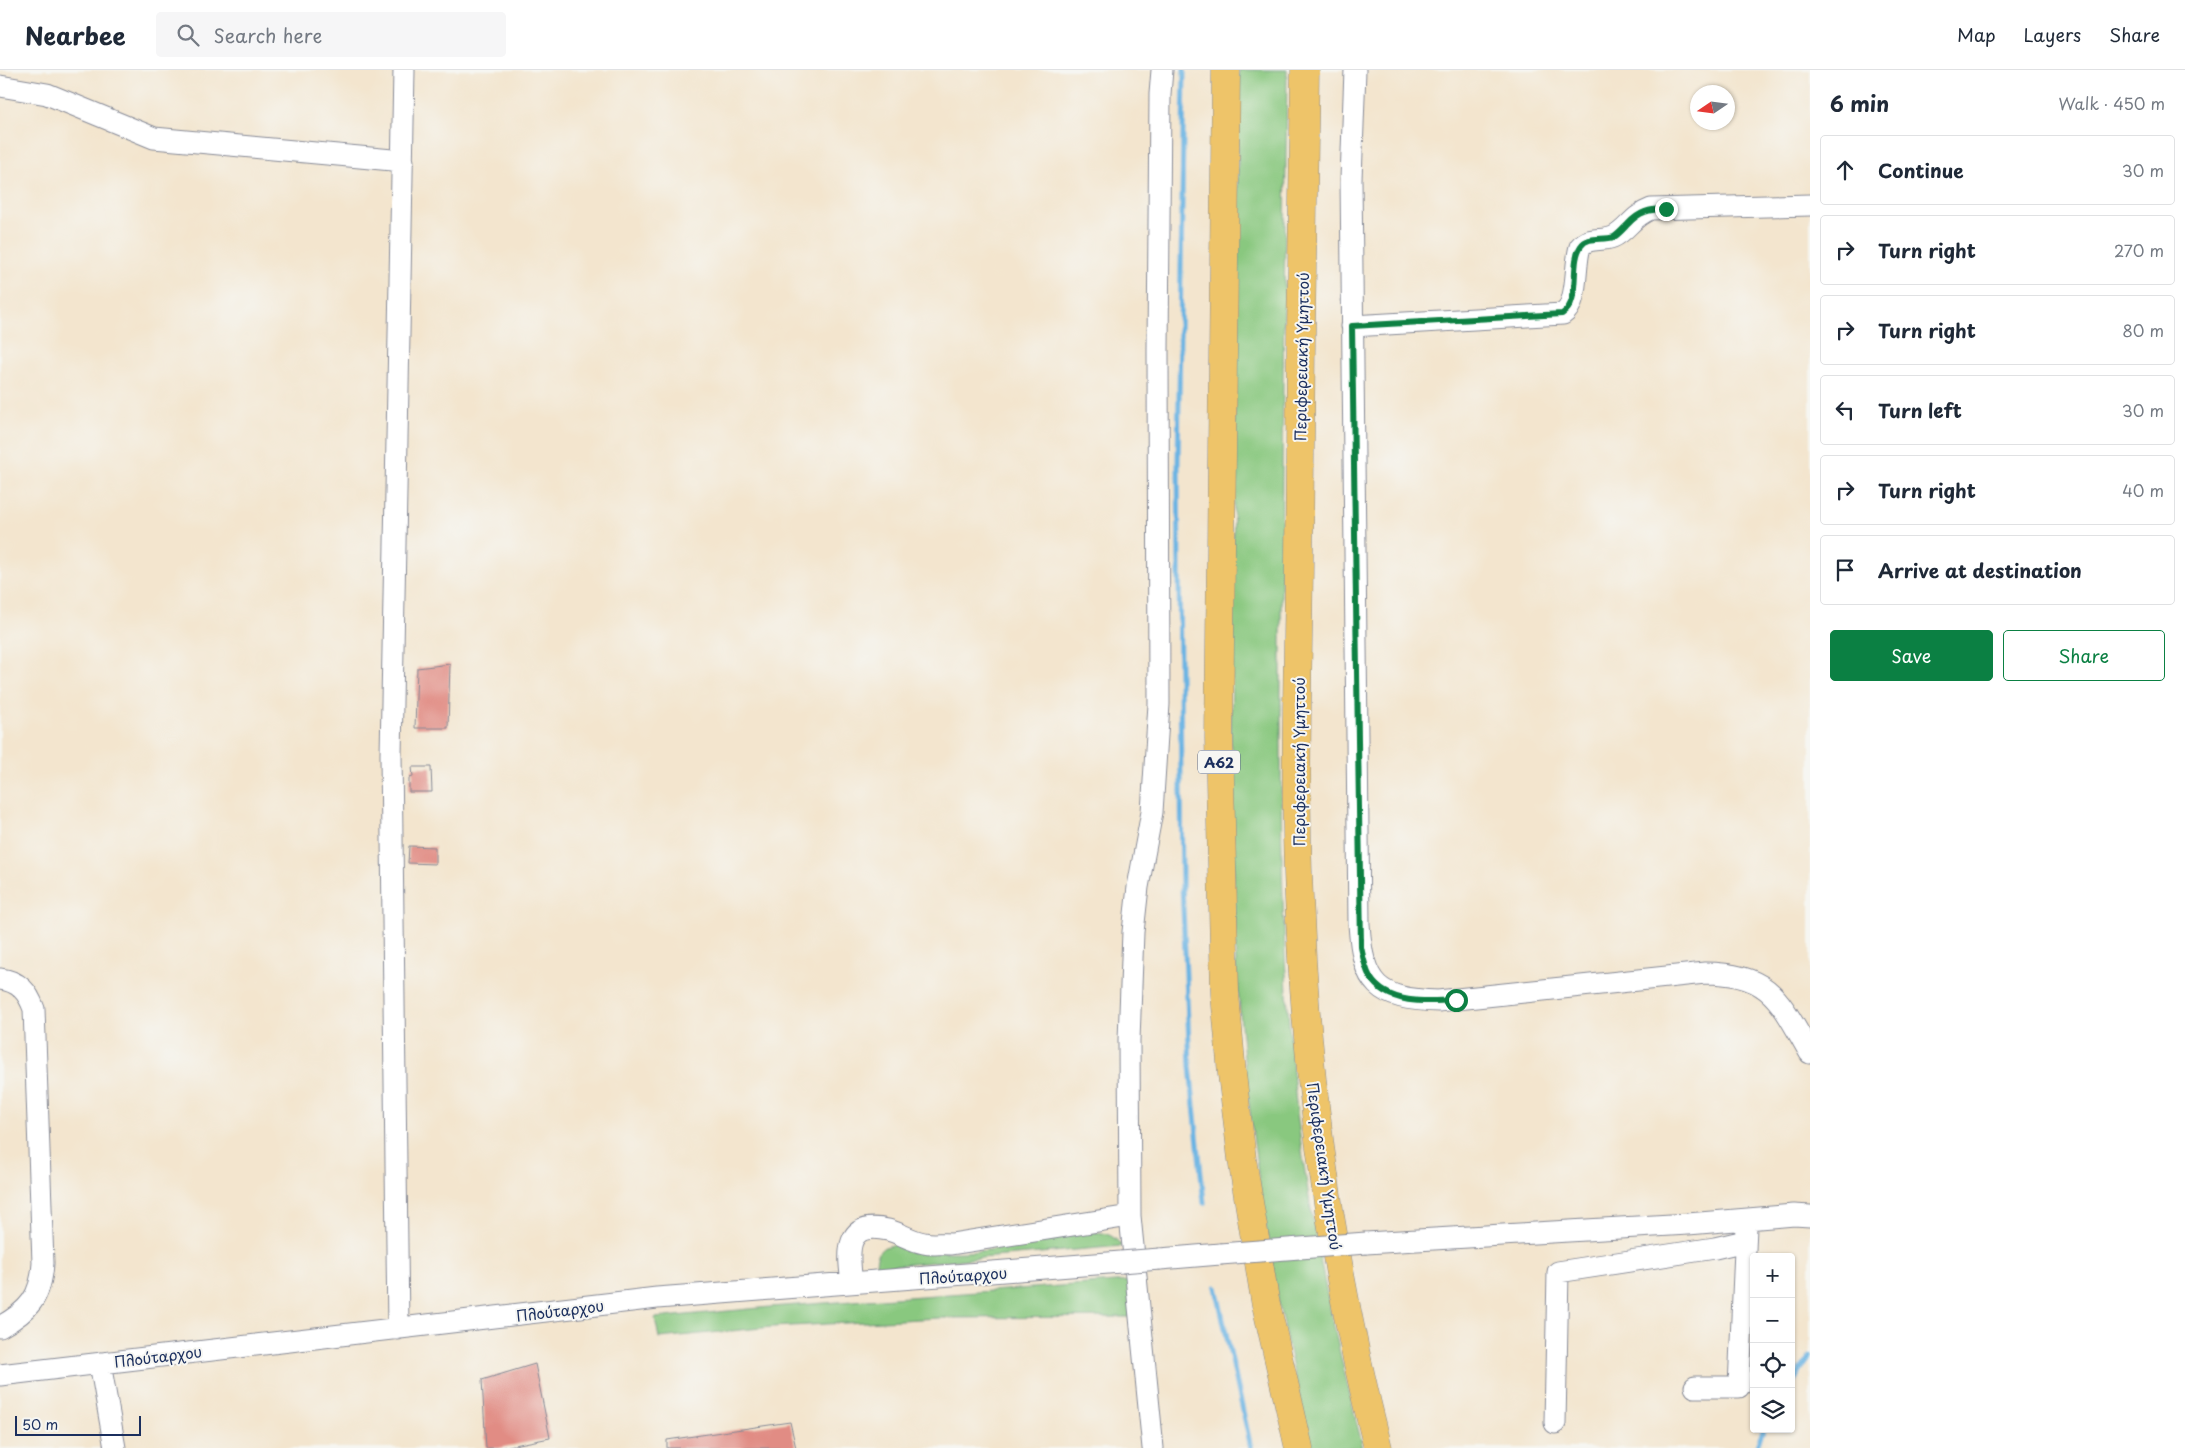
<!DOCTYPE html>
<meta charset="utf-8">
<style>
:root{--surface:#fff;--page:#f6f6f7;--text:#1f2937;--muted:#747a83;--line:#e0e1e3;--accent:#0b8043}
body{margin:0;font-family:"Playpen Sans",sans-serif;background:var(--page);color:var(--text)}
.controls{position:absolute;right:15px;bottom:15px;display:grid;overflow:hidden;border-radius:5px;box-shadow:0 1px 4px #0004}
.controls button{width:45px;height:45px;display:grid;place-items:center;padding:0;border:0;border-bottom:1px solid var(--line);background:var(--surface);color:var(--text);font:25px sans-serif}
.compass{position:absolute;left:1690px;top:15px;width:45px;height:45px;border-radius:50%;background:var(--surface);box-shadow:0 1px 4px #0004;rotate:257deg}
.scale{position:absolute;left:15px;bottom:12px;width:126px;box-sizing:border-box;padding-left:5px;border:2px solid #1b2f5e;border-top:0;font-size:14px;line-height:18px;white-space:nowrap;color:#1b2f5e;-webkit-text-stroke:4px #f6f6f2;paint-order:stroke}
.stop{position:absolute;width:15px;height:15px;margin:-11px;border:4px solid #0b8043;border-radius:50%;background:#fff}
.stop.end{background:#0b8043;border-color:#fff;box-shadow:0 1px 5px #0008}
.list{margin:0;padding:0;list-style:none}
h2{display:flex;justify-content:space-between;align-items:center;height:65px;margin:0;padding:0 20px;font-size:21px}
h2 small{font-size:16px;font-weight:400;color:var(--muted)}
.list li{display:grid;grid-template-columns:32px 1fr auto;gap:15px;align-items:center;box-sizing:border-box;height:70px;margin:0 10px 10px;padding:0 10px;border:1px solid var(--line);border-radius:5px}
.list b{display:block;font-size:19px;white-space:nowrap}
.list em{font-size:16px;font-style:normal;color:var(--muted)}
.actions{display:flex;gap:10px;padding:15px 20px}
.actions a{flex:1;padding:11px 0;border:1px solid var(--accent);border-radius:5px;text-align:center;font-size:18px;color:var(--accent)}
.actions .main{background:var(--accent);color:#fff}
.icon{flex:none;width:28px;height:28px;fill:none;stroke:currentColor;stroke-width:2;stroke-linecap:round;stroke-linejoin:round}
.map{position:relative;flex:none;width:1810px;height:1378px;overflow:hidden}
header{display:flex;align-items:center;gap:30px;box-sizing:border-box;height:70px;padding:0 25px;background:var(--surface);border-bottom:1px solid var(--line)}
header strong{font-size:24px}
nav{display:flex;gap:28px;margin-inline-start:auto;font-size:18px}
.search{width:350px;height:45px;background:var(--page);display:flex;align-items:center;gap:12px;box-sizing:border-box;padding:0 18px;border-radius:5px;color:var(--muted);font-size:19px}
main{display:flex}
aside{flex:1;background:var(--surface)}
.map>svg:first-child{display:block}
.green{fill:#89c87f;stroke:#527c6e}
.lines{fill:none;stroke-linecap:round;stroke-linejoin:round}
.stream{stroke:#6bb4e3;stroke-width:5}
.building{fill:#e18c84}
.minor-casing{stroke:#878a96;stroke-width:23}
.highway-casing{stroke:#878a96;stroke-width:29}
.minor{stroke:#fff;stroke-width:21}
.highway{stroke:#eec469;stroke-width:28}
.minor-bridge-casing{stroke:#878a96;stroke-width:23;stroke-linecap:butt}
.minor-bridge{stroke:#fff;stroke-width:21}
.route{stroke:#0b8043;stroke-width:6}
.labels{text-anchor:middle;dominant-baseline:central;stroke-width:4;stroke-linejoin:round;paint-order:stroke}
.shield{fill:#f6f6f2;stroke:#5d6b8a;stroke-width:1}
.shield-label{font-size:14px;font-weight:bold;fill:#1b2f5e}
.street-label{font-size:15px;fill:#1b2f5e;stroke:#f6f6f2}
</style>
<header>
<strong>Nearbee</strong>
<div class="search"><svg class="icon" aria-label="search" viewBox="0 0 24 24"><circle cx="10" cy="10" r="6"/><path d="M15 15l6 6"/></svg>Search here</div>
<nav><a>Map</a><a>Layers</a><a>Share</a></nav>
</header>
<main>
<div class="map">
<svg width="1810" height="1378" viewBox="0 0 1810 1378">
<rect width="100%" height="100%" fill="#f6f6f2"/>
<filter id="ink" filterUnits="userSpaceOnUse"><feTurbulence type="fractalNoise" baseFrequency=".02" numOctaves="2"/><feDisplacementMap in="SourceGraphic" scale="10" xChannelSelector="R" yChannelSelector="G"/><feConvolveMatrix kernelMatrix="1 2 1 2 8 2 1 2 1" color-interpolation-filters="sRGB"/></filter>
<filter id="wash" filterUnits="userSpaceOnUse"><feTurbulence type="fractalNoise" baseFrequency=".0096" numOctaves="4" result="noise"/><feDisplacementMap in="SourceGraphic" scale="20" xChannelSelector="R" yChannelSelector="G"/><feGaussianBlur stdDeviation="1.12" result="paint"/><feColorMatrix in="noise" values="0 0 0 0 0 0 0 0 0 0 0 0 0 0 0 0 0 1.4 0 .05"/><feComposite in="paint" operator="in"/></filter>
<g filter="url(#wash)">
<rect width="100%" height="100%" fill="#f3e5ce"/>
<!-- green -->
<path class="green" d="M 1239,0 L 1287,0 C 1285,195 1281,390 1281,585 C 1281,724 1280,863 1293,1002 C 1304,1129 1332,1255 1363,1378 L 1311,1378 L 1279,1236 L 1260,1120 L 1246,1011 L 1236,897 L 1231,670 Z
M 1089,1162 C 1104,1162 1113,1164 1122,1176 L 876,1197 C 876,1189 877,1181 885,1177 C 899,1171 934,1182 949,1182 C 993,1184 1046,1168 1089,1162 Z
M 1129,1211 L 1134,1247 L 938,1248 L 772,1257 L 659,1268 L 655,1248 L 770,1237 Z"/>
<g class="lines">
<!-- stream -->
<path class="stream" d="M 1184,0 L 1178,393 L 1182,815 L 1190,996 L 1204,1133
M 1216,1217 L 1251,1378
M 1791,1315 L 1810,1287
M 1756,1378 L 1764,1359"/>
</g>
<g id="blocks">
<!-- building -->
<path class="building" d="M 450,594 L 448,658 L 415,658 L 417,598 Z
M 412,697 L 431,697 L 432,722 L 409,722 L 409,708 L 413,707 Z
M 409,776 L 435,777 L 435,794 L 408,793 Z
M 535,1294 L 550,1368 L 499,1378 L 486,1378 L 482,1310 Z
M 790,1352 L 796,1378 L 667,1378 L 667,1370 Z"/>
</g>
</g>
<g filter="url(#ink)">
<use href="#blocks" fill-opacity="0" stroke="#878a96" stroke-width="1"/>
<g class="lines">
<!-- minor casing -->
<g class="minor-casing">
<path id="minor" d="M 1355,0 L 1351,109 L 1359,854 C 1363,915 1377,929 1438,931 L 1705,903 C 1771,903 1780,931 1810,983
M 0,16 L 47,24 L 154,68 L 403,91
M 1352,256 L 1563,244 C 1579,234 1574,195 1580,177 C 1589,166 1601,172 1613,167 C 1627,161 1632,146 1651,139 L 1810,135
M 0,909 C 19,911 28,922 34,939 L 43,1193 C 41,1227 29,1241 0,1257
M 1366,1173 L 1688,1154 L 1794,1145 L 1810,1146
M 1160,1189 L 1220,1184
M 852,1213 C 848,1183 844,1150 888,1160 C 900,1163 911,1171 924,1173 C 932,1175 942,1173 951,1174 L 1130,1146
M 398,1259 L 391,685 L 404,0
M 100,1293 L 115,1378
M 0,1305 L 657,1228 L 1121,1192
M 1695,1317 L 1739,1317 L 1746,1157
M 1555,1353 L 1558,1202 L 1715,1178 L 1745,1171
M 1153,1378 L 1130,1146 L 1129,970 L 1133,862 L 1138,817 L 1152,742 L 1159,634 L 1158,281 L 1160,24 L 1162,0"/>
</g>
<!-- highway casing -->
<g class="highway-casing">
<path id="highway" d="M 1226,0 L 1219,668 L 1225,924 L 1232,1004 L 1242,1089 L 1265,1230 L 1299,1378
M 1305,0 C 1302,165 1300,329 1299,494 C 1298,605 1294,717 1299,828 C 1306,1013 1332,1198 1378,1378"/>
</g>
<!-- minor -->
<use href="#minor" class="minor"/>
<!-- highway -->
<use href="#highway" class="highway"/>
<!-- minor-bridge casing -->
<g class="minor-bridge-casing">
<path id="minor-bridge" d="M 1220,1184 L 1366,1173
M 1121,1192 L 1160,1189"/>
</g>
<!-- minor-bridge -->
<use href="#minor-bridge" class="minor-bridge"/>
</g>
</g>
<g class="lines" filter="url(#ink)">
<!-- route -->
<path class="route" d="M 1456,930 C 1427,932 1387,935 1370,907 C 1365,898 1363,887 1361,877 L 1352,256 L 1562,244 C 1582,232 1569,193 1581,176 C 1588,165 1603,171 1614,167 C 1619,164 1624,158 1628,154 C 1639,142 1649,139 1666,139"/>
</g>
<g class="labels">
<!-- shield labels -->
<rect class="shield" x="1198" y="680.5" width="42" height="23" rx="4"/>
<g class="shield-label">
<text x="1219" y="692">Α62</text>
</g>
<!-- street labels -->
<g class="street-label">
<text transform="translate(1301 287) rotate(-89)">Περιφερειακή Υμηττού</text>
<text transform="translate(1298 692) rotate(-90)">Περιφερειακή Υμηττού</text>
<text transform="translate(1325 1096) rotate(82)">Περιφερειακή Υμηττού</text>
<text transform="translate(963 1205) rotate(-4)">Πλούταρχου</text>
<text transform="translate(560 1240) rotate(-7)">Πλούταρχου</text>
<text transform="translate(158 1286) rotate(-7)">Πλούταρχου</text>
</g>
</g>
</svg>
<div class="controls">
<button>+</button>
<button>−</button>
<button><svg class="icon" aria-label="locate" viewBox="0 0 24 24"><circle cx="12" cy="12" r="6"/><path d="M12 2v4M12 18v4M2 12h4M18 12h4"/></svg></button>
<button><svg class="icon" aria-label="layers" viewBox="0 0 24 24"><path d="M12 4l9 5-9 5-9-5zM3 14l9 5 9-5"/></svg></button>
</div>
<svg class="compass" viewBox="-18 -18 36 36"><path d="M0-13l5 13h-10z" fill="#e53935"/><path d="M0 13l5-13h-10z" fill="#747a83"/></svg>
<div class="scale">50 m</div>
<div class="stop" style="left:1456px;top:930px"></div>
<div class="stop end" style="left:1666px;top:139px"></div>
</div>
<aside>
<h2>6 min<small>Walk · 450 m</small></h2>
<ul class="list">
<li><svg class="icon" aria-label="ahead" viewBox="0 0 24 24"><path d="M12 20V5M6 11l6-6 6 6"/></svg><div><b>Continue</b></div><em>30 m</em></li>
<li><svg class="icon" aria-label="right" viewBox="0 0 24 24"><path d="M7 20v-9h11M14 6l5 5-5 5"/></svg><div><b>Turn right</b></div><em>270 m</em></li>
<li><svg class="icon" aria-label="right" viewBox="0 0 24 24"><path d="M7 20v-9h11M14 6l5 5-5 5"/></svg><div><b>Turn right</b></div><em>80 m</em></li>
<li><svg class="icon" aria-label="left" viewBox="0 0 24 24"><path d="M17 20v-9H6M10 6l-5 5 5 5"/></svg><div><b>Turn left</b></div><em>30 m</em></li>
<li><svg class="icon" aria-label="right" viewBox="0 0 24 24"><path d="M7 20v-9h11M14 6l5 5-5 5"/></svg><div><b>Turn right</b></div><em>40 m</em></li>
<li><svg class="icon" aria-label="arrive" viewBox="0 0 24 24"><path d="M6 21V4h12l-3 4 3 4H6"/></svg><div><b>Arrive at destination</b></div></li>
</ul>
<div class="actions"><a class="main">Save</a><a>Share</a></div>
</aside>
</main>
